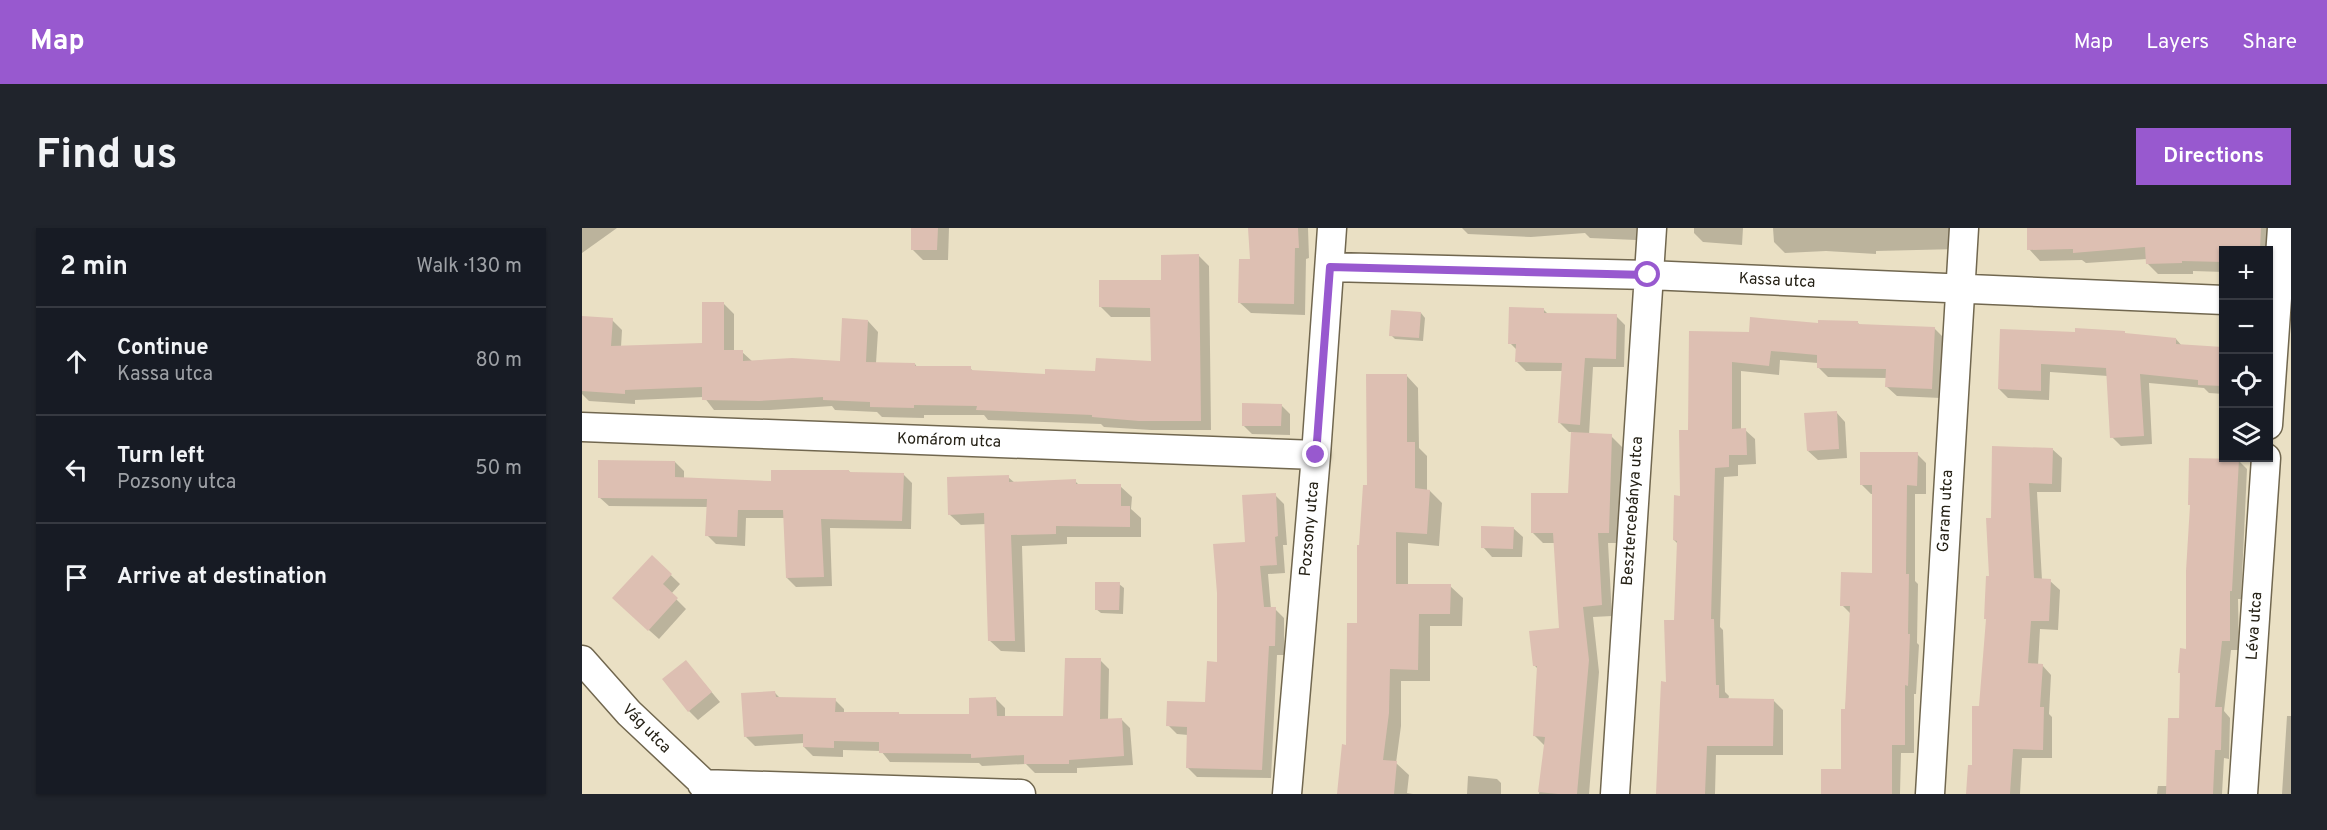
<!DOCTYPE html>
<meta charset="utf-8">
<style>
:root{--surface:#171b24;--page:#20242c;--text:#f1f3f6;--muted:#9ea1a6;--line:#363941;--accent:#9859cf}
body{margin:0;font-family:Overpass,sans-serif;background:var(--page);color:var(--text)}
.controls{position:absolute;right:18px;top:18px;display:grid;overflow:hidden;border-radius:0px;box-shadow:0 2px 4px #0004}
.controls button{width:54px;height:54px;display:grid;place-items:center;padding:0;border:0;border-bottom:2px solid var(--line);background:var(--surface);color:var(--text);font:30px sans-serif}
.stop{position:absolute;width:18px;height:18px;margin:-14px;border:4px solid #9859cf;border-radius:50%;background:#fff}
.stop.end{background:#9859cf;border-color:#fff;box-shadow:0 2px 6px #0008}
.list{margin:0;padding:0;list-style:none}
h2{display:flex;justify-content:space-between;align-items:center;height:78px;margin:0;padding:0 24px;font-size:26px}
h2 small{font-size:20px;font-weight:400;color:var(--muted)}
.list li{display:grid;grid-template-columns:39px 1fr auto;gap:18px;align-items:center;box-sizing:border-box;height:108px;padding:0 24px;border-top:2px solid var(--line)}
.list b{display:block;font-size:22px;white-space:nowrap}
.list p{margin:0;font-size:20px;white-space:nowrap;color:var(--muted)}
.list em{font-size:20px;font-style:normal;color:var(--muted)}
.icon{flex:none;width:33px;height:33px;fill:none;stroke:currentColor;stroke-width:2;stroke-linecap:round;stroke-linejoin:round}
.map{position:relative;flex:none;width:1709px;height:566px;overflow:hidden;border-radius:0px}
header{display:flex;align-items:center;gap:36px;box-sizing:border-box;height:84px;padding:0 30px;background:var(--accent);color:#fff}
header strong{font-size:28px}
nav{display:flex;gap:33px;margin-inline-start:auto;font-size:21px}
.intro{display:flex;align-items:center;justify-content:space-between;box-sizing:border-box;height:144px;padding:0 36px}
h1{margin:0;font-size:42px}
.button{padding:15px 27px;border-radius:0px;background:var(--accent);color:#fff;font-size:21px;font-weight:700}
main{display:flex;gap:36px;padding:0 36px}
aside{flex:1;background:var(--surface);border-radius:0px;box-shadow:0 2px 4px #0004}
.map>svg:first-child{display:block}
.shadow{fill:#0003}
.building{fill:#ddbfb2}
.lines{fill:none;stroke-linecap:round;stroke-linejoin:round}
.street-casing{stroke:#71674f;stroke-width:31}
.street{stroke:#fff;stroke-width:28}
.route{stroke:#9859cf;stroke-width:8}
.labels{text-anchor:middle;dominant-baseline:central;stroke-width:6;stroke-linejoin:round;paint-order:stroke}
.street-label{font-size:16px;fill:#252116;stroke:#fff}
</style>
<header>
<strong>Map</strong>
<nav><a>Map</a><a>Layers</a><a>Share</a></nav>
</header>
<div class="intro"><h1>Find us</h1><a class="button">Directions</a></div>
<main>
<aside>
<h2>2 min<small>Walk · 130 m</small></h2>
<ul class="list">
<li><svg class="icon" aria-label="ahead" viewBox="0 0 24 24"><path d="M12 20V5M6 11l6-6 6 6"/></svg><div><b>Continue</b><p>Kassa utca</p></div><em>80 m</em></li>
<li><svg class="icon" aria-label="left" viewBox="0 0 24 24"><path d="M17 20v-9H6M10 6l-5 5 5 5"/></svg><div><b>Turn left</b><p>Pozsony utca</p></div><em>50 m</em></li>
<li><svg class="icon" aria-label="arrive" viewBox="0 0 24 24"><path d="M6 21V4h12l-3 4 3 4H6"/></svg><div><b>Arrive at destination</b></div></li>
</ul>
</aside>
<div class="map">
<svg width="1709" height="566" viewBox="0 0 1709 566">
<rect width="100%" height="100%" fill="#eae0c4"/>
<!-- shadow -->
<path class="shadow" d="M 0,0 L 35,0 L 0,25 Z
M 331,0 L 367,0 L 366,32 L 341,32 L 330,21 Z
M 668,0 L 726,0 L 727,30 L 724,31 L 723,87 L 669,85 L 657,74 L 669,32 Z
M 880,0 L 1055,0 L 1054,12 L 1008,10 L 1003,5 L 949,9 L 886,6 Z
M 1112,0 L 1161,0 L 1160,17 L 1121,14 L 1112,5 Z
M 1191,0 L 1380,0 L 1376,21 L 1294,23 L 1294,26 L 1244,23 L 1203,25 L 1192,14 Z
M 1446,0 L 1690,0 L 1686,22 L 1642,22 L 1642,44 L 1611,43 L 1611,46 L 1576,46 L 1565,35 L 1565,31 L 1504,35 L 1500,32 L 1458,33 L 1447,21 Z
M 616,27 L 627,38 L 629,202 L 569,202 L 522,199 L 519,196 L 406,192 L 402,187 L 342,187 L 342,190 L 300,189 L 295,184 L 253,182 L 250,178 L 188,182 L 132,182 L 122,169 L 53,172 L 53,176 L 7,173 L 0,166 L 0,103 L 30,92 L 40,102 L 39,119 L 122,116 L 141,75 L 152,86 L 152,123 L 160,124 L 171,134 L 259,135 L 286,93 L 296,104 L 294,135 L 333,136 L 335,139 L 388,140 L 392,144 L 464,147 L 514,145 L 570,135 L 570,89 L 529,89 L 518,78 L 581,54 Z
M 961,81 L 967,87 L 1034,88 L 1043,97 L 1042,139 L 1011,139 L 1007,207 L 1029,208 L 1040,219 L 1037,315 L 1026,315 L 1030,388 L 1011,389 L 1017,444 L 1007,566 L 957,566 L 964,519 L 952,507 L 956,441 L 952,437 L 978,402 L 973,315 L 961,315 L 950,304 L 988,266 L 991,204 L 987,204 L 978,195 L 981,143 L 944,143 L 935,134 L 935,122 L 928,115 Z
M 839,85 L 843,90 L 841,113 L 813,111 L 809,107 Z
M 1275,94 L 1278,97 L 1352,100 L 1362,110 L 1359,170 L 1315,168 L 1305,159 L 1305,150 L 1246,149 L 1236,139 L 1236,135 L 1198,132 L 1197,147 L 1159,143 L 1159,202 L 1163,202 L 1173,211 L 1174,236 L 1156,237 L 1156,248 L 1142,249 L 1138,399 L 1141,402 L 1143,464 L 1147,468 L 1146,472 L 1191,472 L 1201,482 L 1201,527 L 1134,527 L 1133,566 L 1076,566 L 1080,455 L 1085,455 L 1094,394 L 1096,316 L 1092,312 L 1108,203 L 1108,105 L 1168,105 Z
M 1542,104 L 1544,106 L 1594,111 L 1600,118 L 1638,120 L 1638,110 L 1642,110 L 1642,166 L 1627,165 L 1622,160 L 1567,155 L 1570,216 L 1539,218 L 1530,209 L 1526,148 L 1468,144 L 1467,172 L 1426,170 L 1417,161 L 1495,105 Z
M 824,147 L 836,160 L 837,220 L 845,228 L 845,263 L 848,263 L 860,275 L 857,318 L 826,315 L 826,358 L 868,358 L 881,370 L 880,398 L 848,398 L 848,453 L 819,453 L 819,498 L 814,535 L 827,547 L 825,565 L 831,566 L 757,566 L 761,518 L 766,518 L 776,397 L 778,318 L 786,259 Z
M 699,177 L 708,186 L 708,207 L 670,206 L 661,197 Z
M 1254,184 L 1263,194 L 1265,230 L 1236,232 L 1226,223 Z
M 1470,221 L 1480,230 L 1479,264 L 1455,264 L 1460,352 L 1468,353 L 1478,362 L 1476,402 L 1458,401 L 1456,437 L 1460,437 L 1469,447 L 1467,486 L 1470,489 L 1470,530 L 1440,530 L 1438,566 L 1386,566 L 1387,538 L 1391,538 L 1398,480 L 1408,350 L 1410,291 Z
M 1335,226 L 1344,235 L 1344,266 L 1333,266 L 1333,353 L 1336,356 L 1335,415 L 1337,417 L 1334,466 L 1332,466 L 1332,525 L 1319,525 L 1318,566 L 1240,566 L 1240,542 L 1260,542 L 1269,386 L 1260,377 L 1291,346 L 1292,266 L 1289,266 L 1279,256 Z
M 1656,232 L 1665,241 L 1659,371 L 1656,371 L 1657,422 L 1649,422 L 1642,483 L 1648,490 L 1647,531 L 1642,530 L 1640,566 L 1575,566 L 1576,558 L 1586,558 L 1598,491 L 1606,422 Z
M 93,234 L 102,243 L 102,251 L 191,254 L 267,243 L 269,245 L 321,246 L 330,255 L 329,301 L 248,300 L 250,358 L 214,359 L 205,350 L 203,290 L 164,290 L 163,318 L 134,316 L 125,307 L 126,279 L 27,278 L 17,269 Z
M 426,249 L 433,255 L 493,253 L 498,258 L 538,258 L 550,269 L 549,281 L 559,290 L 559,309 L 485,309 L 485,316 L 440,318 L 443,424 L 419,423 L 407,412 L 404,296 L 379,297 L 367,286 Z
M 693,267 L 702,276 L 705,317 L 701,317 L 703,345 L 686,346 L 689,381 L 693,381 L 702,390 L 702,427 L 695,427 L 689,550 L 615,549 L 606,540 L 606,507 L 595,506 L 586,497 L 624,476 L 636,435 L 664,315 Z
M 931,300 L 941,309 L 940,329 L 910,329 L 901,319 Z
M 70,329 L 98,356 L 89,366 L 104,381 L 77,411 L 41,379 Z
M 537,356 L 542,360 L 541,386 L 519,385 L 514,381 Z
M 518,432 L 527,441 L 526,492 L 539,491 L 548,500 L 551,537 L 495,540 L 495,545 L 453,545 L 444,536 L 400,538 L 397,535 L 308,534 L 299,523 L 261,522 L 261,529 L 231,528 L 222,519 L 222,515 L 173,518 L 164,509 L 193,465 L 198,470 L 253,472 L 262,481 L 262,485 L 389,488 L 413,470 L 423,480 L 423,490 L 483,490 Z
M 104,434 L 138,474 L 116,492 L 107,483 Z
M 1705,488 L 1709,488 L 1709,566 L 1700,566 Z
M 886,548 L 915,551 L 919,555 L 919,566 L 885,566 Z"/>
<!-- building -->
<path class="building" d="M 329,0 L 356,0 L 355,22 L 329,22 Z
M 666,0 L 716,0 L 717,20 L 713,20 L 712,76 L 656,75 L 657,31 L 668,31 Z
M 1445,0 L 1679,0 L 1678,22 L 1641,22 L 1641,34 L 1600,33 L 1600,35 L 1564,36 L 1563,19 L 1491,25 L 1491,21 L 1445,22 Z
M 617,26 L 619,193 L 557,193 L 510,189 L 510,187 L 394,182 L 395,178 L 332,177 L 332,180 L 288,179 L 288,174 L 241,172 L 241,169 L 177,173 L 120,172 L 120,159 L 43,162 L 43,166 L 0,163 L 0,88 L 31,90 L 29,118 L 120,115 L 120,74 L 142,74 L 142,122 L 161,122 L 161,133 L 210,130 L 258,133 L 260,90 L 286,92 L 284,134 L 333,135 L 333,138 L 389,138 L 389,142 L 463,146 L 463,141 L 513,143 L 514,130 L 569,133 L 568,80 L 517,79 L 517,52 L 579,52 L 579,27 Z
M 927,79 L 962,80 L 962,85 L 1035,86 L 1034,131 L 1003,130 L 998,197 L 976,195 L 980,135 L 933,134 L 934,116 L 926,116 Z
M 809,82 L 839,84 L 837,110 L 807,108 Z
M 1168,89 L 1236,95 L 1236,92 L 1276,93 L 1276,96 L 1353,99 L 1350,161 L 1303,159 L 1304,141 L 1235,140 L 1235,127 L 1189,123 L 1187,138 L 1150,134 L 1150,201 L 1164,200 L 1165,227 L 1147,227 L 1147,239 L 1133,240 L 1129,391 L 1132,391 L 1134,457 L 1137,457 L 1137,470 L 1192,471 L 1191,518 L 1125,518 L 1123,566 L 1074,566 L 1079,453 L 1084,454 L 1082,392 L 1092,392 L 1095,313 L 1091,312 L 1092,267 L 1098,268 L 1097,202 L 1106,202 L 1107,103 L 1167,104 Z
M 1493,100 L 1543,103 L 1543,105 L 1594,110 L 1594,116 L 1641,119 L 1641,158 L 1616,157 L 1616,152 L 1558,146 L 1562,208 L 1528,210 L 1524,140 L 1459,136 L 1459,163 L 1416,161 L 1418,101 L 1493,104 Z
M 784,146 L 825,146 L 825,214 L 833,214 L 833,260 L 848,262 L 845,306 L 814,304 L 814,356 L 869,356 L 868,386 L 837,386 L 836,442 L 808,441 L 807,485 L 801,532 L 815,533 L 812,566 L 755,566 L 760,516 L 764,517 L 765,395 L 775,395 L 775,317 L 777,317 L 781,257 L 785,257 Z
M 660,175 L 700,176 L 699,198 L 660,198 Z
M 1255,183 L 1257,221 L 1225,223 L 1222,185 Z
M 989,204 L 1030,206 L 1027,305 L 1016,305 L 1020,377 L 1001,379 L 1007,432 L 995,566 L 976,566 L 956,564 L 963,509 L 951,508 L 955,438 L 951,438 L 947,403 L 977,400 L 971,305 L 949,305 L 949,265 L 986,265 Z
M 1410,218 L 1471,220 L 1470,256 L 1447,255 L 1452,350 L 1469,351 L 1467,393 L 1449,393 L 1446,435 L 1461,436 L 1458,479 L 1462,479 L 1461,522 L 1431,521 L 1428,566 L 1384,566 L 1386,537 L 1390,537 L 1390,478 L 1397,478 L 1404,391 L 1402,391 L 1404,348 L 1407,348 L 1404,290 L 1409,290 Z
M 1278,224 L 1336,224 L 1335,258 L 1325,257 L 1324,346 L 1327,346 L 1326,406 L 1328,406 L 1326,458 L 1323,457 L 1323,517 L 1310,517 L 1310,566 L 1239,566 L 1239,541 L 1259,541 L 1259,481 L 1263,481 L 1268,378 L 1258,378 L 1259,344 L 1290,345 L 1290,257 L 1278,257 Z
M 1607,230 L 1657,231 L 1650,363 L 1648,363 L 1648,413 L 1640,413 L 1633,479 L 1640,479 L 1639,522 L 1633,522 L 1631,566 L 1584,566 L 1586,490 L 1597,490 L 1598,445 L 1596,445 L 1598,420 L 1604,421 L 1604,343 L 1608,277 L 1606,277 Z
M 16,232 L 93,233 L 93,249 L 189,253 L 189,242 L 267,242 L 267,244 L 322,245 L 320,293 L 239,291 L 242,349 L 204,350 L 201,282 L 156,282 L 155,309 L 123,308 L 125,271 L 16,270 Z
M 427,247 L 427,254 L 494,251 L 494,256 L 539,256 L 539,278 L 548,278 L 548,299 L 474,298 L 474,306 L 429,307 L 433,413 L 406,413 L 402,285 L 366,287 L 365,249 Z
M 694,265 L 696,308 L 693,309 L 695,337 L 678,338 L 682,379 L 694,379 L 693,418 L 687,418 L 680,542 L 604,540 L 605,499 L 584,498 L 585,473 L 623,474 L 625,433 L 635,434 L 635,365 L 631,316 L 663,314 L 660,267 Z
M 899,298 L 932,299 L 931,321 L 899,320 Z
M 70,327 L 90,346 L 81,356 L 96,370 L 66,403 L 30,370 Z
M 513,354 L 538,354 L 537,382 L 513,382 Z
M 483,430 L 519,430 L 518,491 L 540,490 L 542,528 L 487,532 L 487,536 L 442,536 L 442,527 L 389,530 L 389,526 L 297,525 L 297,514 L 252,513 L 252,520 L 221,519 L 221,506 L 162,509 L 159,465 L 193,463 L 194,469 L 254,470 L 253,484 L 317,484 L 317,486 L 387,486 L 387,470 L 414,469 L 415,488 L 481,488 Z
M 104,432 L 130,464 L 106,484 L 80,451 Z"/>
<g class="lines">
<!-- street casing -->
<g class="street-casing">
<path id="street" d="M 748,39 L 1066,47 L 1642,72
M 1686,197 L 1700,0
M 0,199 L 734,227
M 0,432 L 47,485 L 133,566
M 120,556 L 439,566
M 705,566 L 734,227 L 750,0
M 1033,566 L 1070,0
M 1348,566 L 1382,0
M 1661,566 L 1684,230"/>
</g>
<!-- street -->
<use href="#street" class="street"/>
</g>
<g class="lines">
<!-- route -->
<path class="route" d="M 734,227 L 748,39 L 1066,47"/>
</g>
<g class="labels">
<!-- street labels -->
<g class="street-label">
<text transform="translate(1195 53) rotate(3)">Kassa utca</text>
<text transform="translate(367 213) rotate(2)">Komárom utca</text>
<text transform="translate(1051 283) rotate(-86)">Besztercebánya utca</text>
<text transform="translate(1364 283) rotate(-87)">Garam utca</text>
<text transform="translate(728 301) rotate(-85)">Pozsony utca</text>
<text transform="translate(1673 398) rotate(-86)">Léva utca</text>
<text transform="translate(64 501) rotate(45)">Vág utca</text>
</g>
</g>
</svg>
<div class="controls">
<button>+</button>
<button>−</button>
<button><svg class="icon" aria-label="locate" viewBox="0 0 24 24"><circle cx="12" cy="12" r="6"/><path d="M12 2v4M12 18v4M2 12h4M18 12h4"/></svg></button>
<button><svg class="icon" aria-label="layers" viewBox="0 0 24 24"><path d="M12 4l9 5-9 5-9-5zM3 14l9 5 9-5"/></svg></button>
</div>
<div class="stop" style="left:1066px;top:47px"></div>
<div class="stop end" style="left:734px;top:227px"></div>
</div>
</main>
